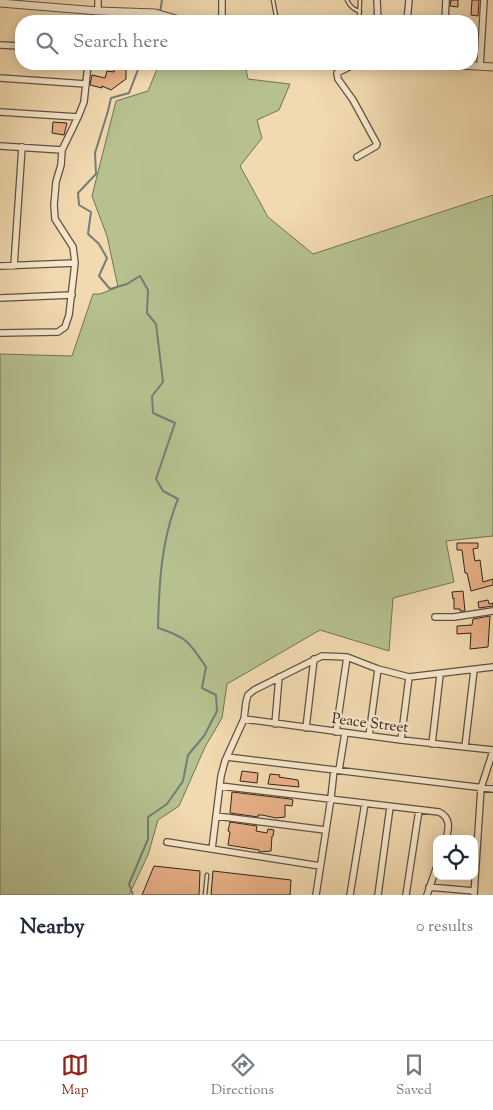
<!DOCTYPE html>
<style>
:root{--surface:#fff;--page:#f2f2f3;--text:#1f2937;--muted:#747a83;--line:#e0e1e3;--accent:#8f2418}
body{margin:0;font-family:"Sorts Mill Goudy",serif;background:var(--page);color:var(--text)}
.controls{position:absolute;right:15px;bottom:15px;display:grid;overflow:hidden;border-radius:10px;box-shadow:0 2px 12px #0003}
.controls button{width:45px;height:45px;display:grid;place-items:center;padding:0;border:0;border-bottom:1px solid var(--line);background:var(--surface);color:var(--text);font:25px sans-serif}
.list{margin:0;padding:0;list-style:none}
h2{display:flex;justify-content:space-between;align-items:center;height:65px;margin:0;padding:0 20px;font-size:21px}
h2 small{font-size:16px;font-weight:400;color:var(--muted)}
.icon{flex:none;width:28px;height:28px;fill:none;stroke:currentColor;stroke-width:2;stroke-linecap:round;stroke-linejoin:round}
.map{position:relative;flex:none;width:493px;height:895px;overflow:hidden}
.search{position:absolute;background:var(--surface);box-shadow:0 2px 12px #0003;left:15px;right:15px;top:15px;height:55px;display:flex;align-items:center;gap:12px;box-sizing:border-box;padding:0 18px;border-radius:20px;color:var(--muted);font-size:19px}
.sheet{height:145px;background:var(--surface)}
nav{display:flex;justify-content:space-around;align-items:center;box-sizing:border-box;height:70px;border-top:1px solid var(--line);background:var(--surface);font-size:14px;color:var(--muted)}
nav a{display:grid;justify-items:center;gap:2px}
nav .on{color:var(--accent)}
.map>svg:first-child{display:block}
.green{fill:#b6c18f;stroke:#727356}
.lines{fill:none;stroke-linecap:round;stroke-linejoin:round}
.stream{stroke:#737d79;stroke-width:2}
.building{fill:#e8b087;stroke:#2f251d}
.service-casing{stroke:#605242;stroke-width:5}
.minor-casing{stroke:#605242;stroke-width:8}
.tertiary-casing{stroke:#605242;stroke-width:9}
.service{stroke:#f7e7cc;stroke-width:2.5}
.minor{stroke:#f7e7cc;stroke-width:5.5}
.tertiary{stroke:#f7e7cc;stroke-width:7}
.labels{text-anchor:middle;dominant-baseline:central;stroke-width:4.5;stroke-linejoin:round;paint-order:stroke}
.street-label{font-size:15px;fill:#2f251d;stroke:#f7e7cc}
</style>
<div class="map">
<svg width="493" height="895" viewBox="0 0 493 895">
<rect width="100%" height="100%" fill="#f2dab0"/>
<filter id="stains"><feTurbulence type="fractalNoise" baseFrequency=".004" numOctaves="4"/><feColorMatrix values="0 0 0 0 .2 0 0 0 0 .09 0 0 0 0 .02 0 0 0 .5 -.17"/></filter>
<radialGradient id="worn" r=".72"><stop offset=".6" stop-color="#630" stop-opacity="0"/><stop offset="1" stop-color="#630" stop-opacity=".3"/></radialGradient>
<!-- green -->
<path class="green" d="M 159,64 L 245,64 L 248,79 L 290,84 L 279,110 L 257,120 L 262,138 L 240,166 L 268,217 L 313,254 L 493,195 L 493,536 L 446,541 L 454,582 L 393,598 L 389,651 L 320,630 L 227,684 L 222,718 L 205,747 L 179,806 L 158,820 L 148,855 L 129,895 L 0,895 L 0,354 L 72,356 L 93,294 L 100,294 L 118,287 L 107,236 L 92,196 L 116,101 L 148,91 Z"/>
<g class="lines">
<!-- stream -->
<path class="stream" d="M 160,12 L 162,0
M 133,895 L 129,884 L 148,839 L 148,817 L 167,804 L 183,781 L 188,755 L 204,736 L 217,711 L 216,695 L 202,688 L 206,667 C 190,643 187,637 158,628 C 159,585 161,540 178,499 L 163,491 L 156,479 L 175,423 L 153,413 L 152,396 L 163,382 L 156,324 L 147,313 L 148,290 L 140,276 L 127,284 L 110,289 L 99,276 L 107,258 L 99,244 L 88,234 L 91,212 L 79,205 L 78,193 L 96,174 L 95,153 L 108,111 L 111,98 L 129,93 L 139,67 L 144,64"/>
</g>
<!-- building -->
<path class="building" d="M 451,0 L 458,0 L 458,7 L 450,6 Z
M 472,0 L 479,0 L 478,16 L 471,15 Z
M 113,64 L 126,64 L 126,79 L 111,90 L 102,86 L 102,88 L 90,85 L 92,75 L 105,78 L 107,71 L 114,72 Z
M 53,122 L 67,123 L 64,135 L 52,133 Z
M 457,543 L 478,543 L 478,548 L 473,549 L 475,561 L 480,560 L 483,582 L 493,579 L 493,585 L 471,591 L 467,573 L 465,573 L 462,550 L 457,550 Z
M 463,591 L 465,611 L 460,611 L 460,609 L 454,609 L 454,598 L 453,599 L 452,592 Z
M 488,600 L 489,604 L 493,603 L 493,606 L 479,608 L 478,602 Z
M 490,616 L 488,647 L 470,649 L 471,633 L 457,634 L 457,626 L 472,625 L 473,619 Z
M 242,771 L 258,773 L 257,783 L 240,781 Z
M 270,774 L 280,775 L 279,777 L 298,780 L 299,787 L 268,784 Z
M 232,792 L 290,799 L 293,800 L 292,806 L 285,805 L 285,817 L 276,818 L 262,815 L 258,815 L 258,817 L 230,813 Z
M 230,822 L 257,826 L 256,831 L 267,833 L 268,829 L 274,830 L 273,836 L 272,836 L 271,851 L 259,852 L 259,850 L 228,845 L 230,832 L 228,831 Z
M 154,866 L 200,871 L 199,895 L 142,895 Z
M 213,871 L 291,880 L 290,895 L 211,895 Z"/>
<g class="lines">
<!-- service casing -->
<g class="service-casing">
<path id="service" d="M 273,0 L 277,21
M 347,0 C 350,7 354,9 360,12
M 359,21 L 360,0
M 205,895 L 207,875"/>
</g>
<!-- minor casing -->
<g class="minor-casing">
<path id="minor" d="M 377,0 L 378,21
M 98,11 L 98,0
M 222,21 L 222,0
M 407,21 L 409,0
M 445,21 L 446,0
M 0,45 L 21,46
M 355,64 L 337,73 L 338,79 L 353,100 L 377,144 L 376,146 L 357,157
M 480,66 L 484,0
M 0,78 L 86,84
M 0,112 L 78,117
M 0,146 L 62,150
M 0,266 L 75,263
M 14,266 L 22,147
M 0,298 L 72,295
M 0,333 L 58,332 L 65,327 L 69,315 L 75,263 L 73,247 L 55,219 L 54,205 L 56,182 L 61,165 L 62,150 L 78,117 L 84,102 L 88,64
M 435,617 L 454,617 L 493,611
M 244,719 L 401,740 L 493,750
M 275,724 L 279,677
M 306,728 L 314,659
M 336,732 L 347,657
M 369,736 L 378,669
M 401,740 L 409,677
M 432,744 L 440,675
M 465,747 L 474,670
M 227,757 L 493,789
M 339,770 L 345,733
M 220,786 L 439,812 C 451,818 449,828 446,839
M 216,816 L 325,830
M 167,842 L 320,866
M 212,849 L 221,776 L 225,761 L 244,719 L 246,702 L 248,695 L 254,690 L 322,656 L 347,657 L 378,669 L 409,677 L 493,667
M 429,887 L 474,891
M 316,895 L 331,798 L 334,770
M 350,895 L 365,803
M 378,895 L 390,807
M 406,895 L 419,810
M 427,895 L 437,866
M 474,895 L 481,788 L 493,751"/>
</g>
<!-- tertiary casing -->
<g class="tertiary-casing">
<path id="tertiary" d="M 0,3 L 98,11 L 155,13 L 183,21
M 443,64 L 493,67"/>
</g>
<!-- service -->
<use href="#service" class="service"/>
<!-- minor -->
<use href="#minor" class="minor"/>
<!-- tertiary -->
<use href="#tertiary" class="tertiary"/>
</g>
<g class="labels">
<!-- street labels -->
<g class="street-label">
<text transform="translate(370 724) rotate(7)">Peace Street</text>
</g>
</g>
<rect width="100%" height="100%" filter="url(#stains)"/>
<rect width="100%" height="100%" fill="url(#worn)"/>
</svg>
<div class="controls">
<button><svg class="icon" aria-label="locate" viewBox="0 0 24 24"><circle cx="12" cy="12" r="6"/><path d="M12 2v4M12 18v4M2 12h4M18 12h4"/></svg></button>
</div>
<div class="search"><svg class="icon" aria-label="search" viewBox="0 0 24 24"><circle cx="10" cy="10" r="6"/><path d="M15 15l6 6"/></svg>Search here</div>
</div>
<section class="sheet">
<h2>Nearby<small>0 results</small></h2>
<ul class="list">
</ul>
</section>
<nav>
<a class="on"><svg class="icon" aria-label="map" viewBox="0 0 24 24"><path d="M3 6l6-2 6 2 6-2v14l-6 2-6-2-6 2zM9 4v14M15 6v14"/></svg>Map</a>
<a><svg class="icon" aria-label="directions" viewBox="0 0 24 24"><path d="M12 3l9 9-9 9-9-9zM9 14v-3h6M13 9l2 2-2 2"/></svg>Directions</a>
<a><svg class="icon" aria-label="saved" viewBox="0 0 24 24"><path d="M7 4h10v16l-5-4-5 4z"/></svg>Saved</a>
</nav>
